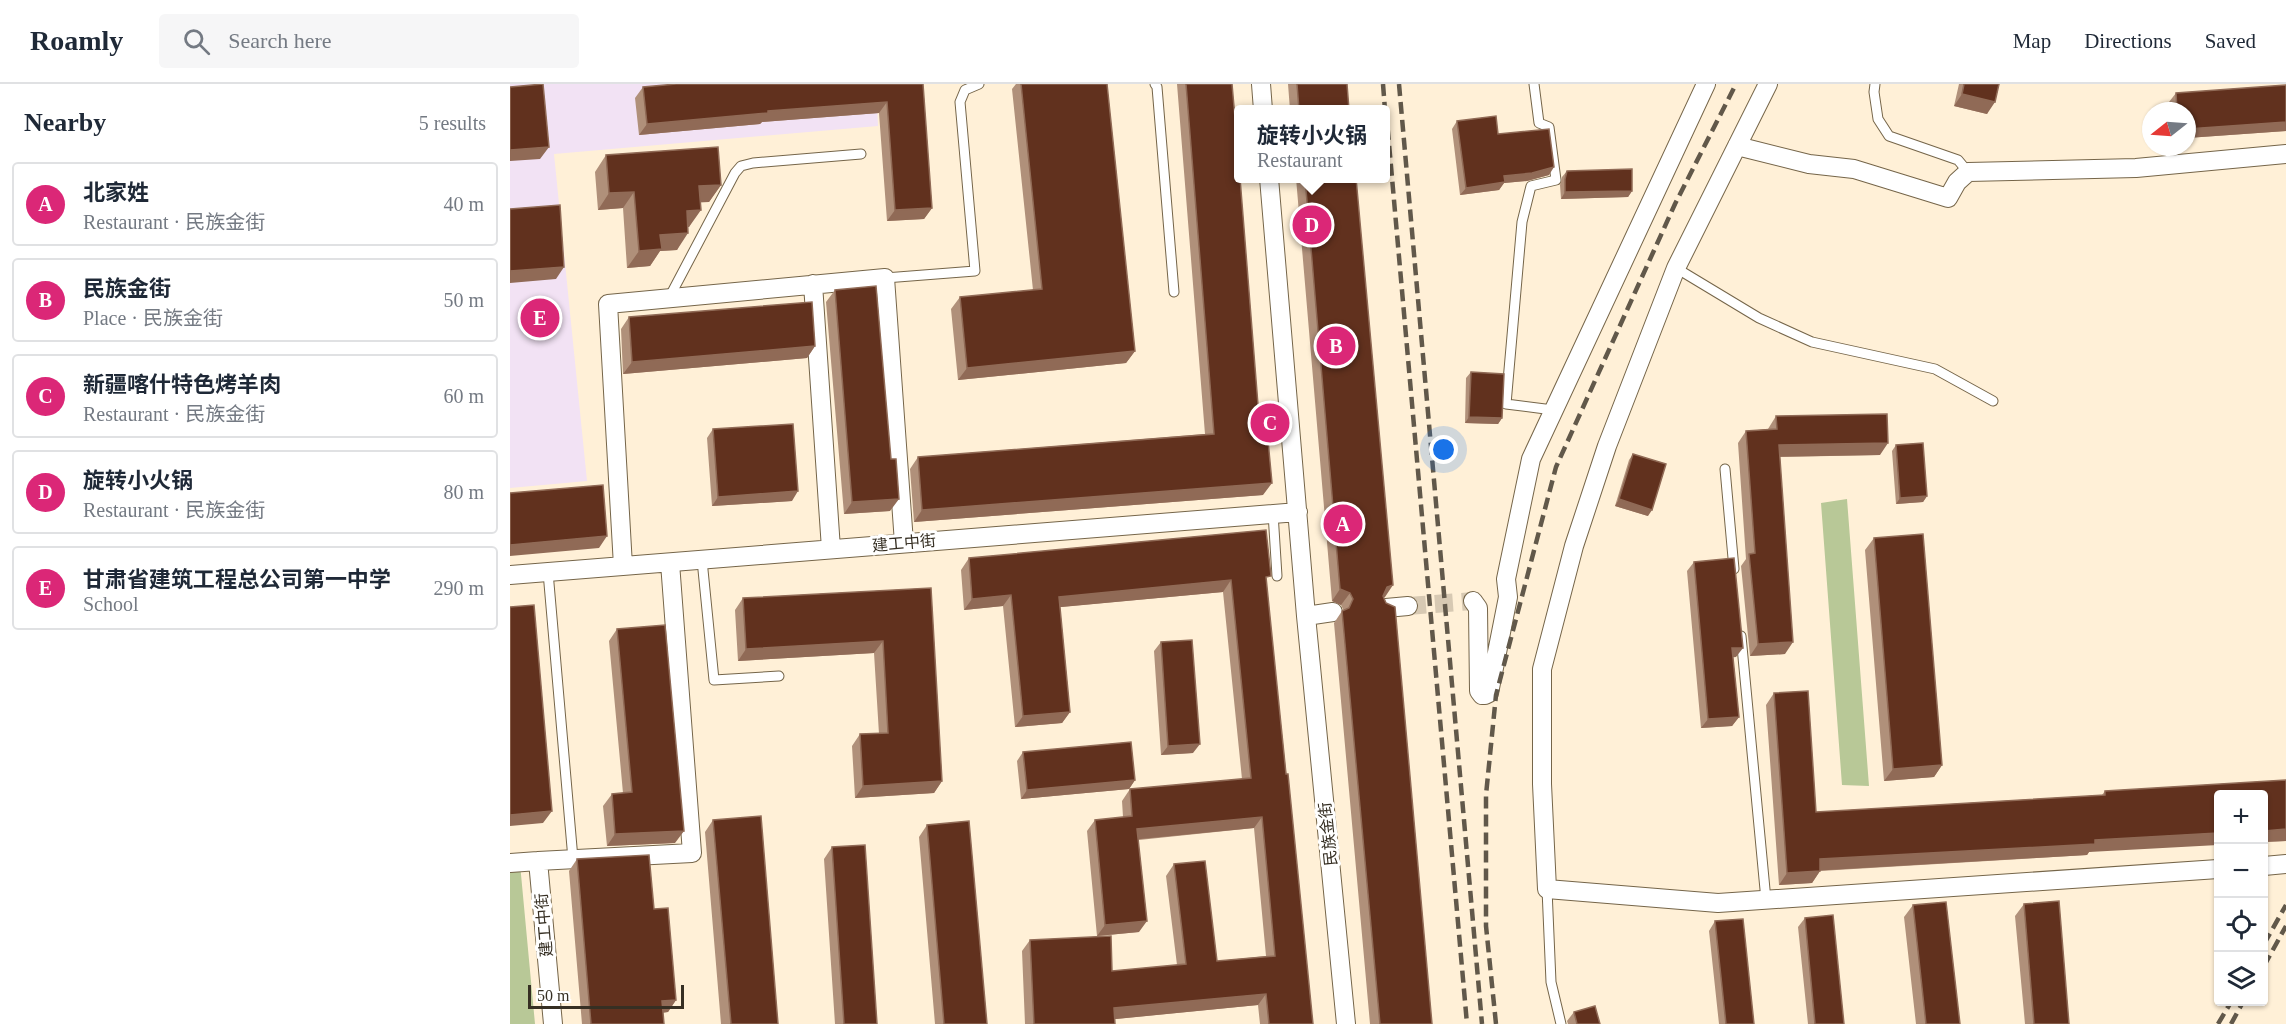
<!DOCTYPE html>
<meta charset="utf-8">
<style>
:root{--surface:#fff;--page:#f6f6f7;--text:#1f2937;--muted:#747a83;--line:#e0e1e3;--accent:#db2777}
body{margin:0;font-family:"Times New Roman","Noto Sans SC",serif;background:var(--page);color:var(--text)}
.controls{position:absolute;right:18px;bottom:18px;display:grid;overflow:hidden;border-radius:6px;box-shadow:0 2px 4px #0004}
.controls button{width:54px;height:54px;display:grid;place-items:center;padding:0;border:0;border-bottom:2px solid var(--line);background:var(--surface);color:var(--text);font:30px sans-serif}
.compass{position:absolute;left:1632px;top:18px;width:54px;height:54px;border-radius:50%;background:var(--surface);box-shadow:0 2px 4px #0004;rotate:253deg}
.scale{position:absolute;left:18px;bottom:15px;width:156px;box-sizing:border-box;padding-left:6px;border:3px solid #362f23;border-top:0;font-size:16px;line-height:21px;white-space:nowrap;color:#362f23;-webkit-text-stroke:4px #fff;paint-order:stroke}
.you{position:absolute;left:934px;top:366px;width:21px;height:21px;margin:-15px;border:4px solid #fff;border-radius:50%;background:#1a73e8;box-shadow:0 0 0 9px #1a73e833}
.badge{display:grid;place-items:center;width:39px;height:39px;border-radius:50%;background:var(--accent);color:#fff;font-size:20px;font-weight:700}
.pin{position:absolute;translate:-50% -50%;border:3px solid #fff;box-shadow:0 2px 6px #0006}
.popup{position:absolute;left:724px;top:21px;width:156px;height:78px;box-sizing:border-box;display:grid;place-content:center;border-radius:6px;background:var(--surface);filter:drop-shadow(0 2px 4px #0005);font-size:20px;white-space:nowrap;color:var(--muted)}
.popup b{font-size:22px;color:var(--text)}
.popup::after{content:'';position:absolute;left:50%;top:100%;margin-left:-12px;border:12px solid transparent;border-top-color:var(--surface)}
.list{margin:0;padding:0;list-style:none}
h2{display:flex;justify-content:space-between;align-items:center;height:78px;margin:0;padding:0 24px;font-size:26px}
h2 small{font-size:20px;font-weight:400;color:var(--muted)}
.list li{display:grid;grid-template-columns:39px 1fr auto;gap:18px;align-items:center;box-sizing:border-box;height:84px;margin:0 12px 12px;padding:0 12px;border:2px solid var(--line);border-radius:6px}
.list b{display:block;font-size:22px;white-space:nowrap}
.list p{margin:0;font-size:20px;white-space:nowrap;color:var(--muted)}
.list em{font-size:20px;font-style:normal;color:var(--muted)}
.icon{flex:none;width:33px;height:33px;fill:none;stroke:currentColor;stroke-width:2;stroke-linecap:round;stroke-linejoin:round}
.map{position:relative;flex:none;width:1776px;height:940px;overflow:hidden}
header{display:flex;align-items:center;gap:36px;box-sizing:border-box;height:84px;padding:0 30px;background:var(--surface);border-bottom:2px solid var(--line)}
header strong{font-size:28px}
nav{display:flex;gap:33px;margin-inline-start:auto;font-size:21px}
.search{width:420px;height:54px;background:var(--page);display:flex;align-items:center;gap:15px;box-sizing:border-box;padding:0 21px;border-radius:6px;color:var(--muted);font-size:22px}
main{display:flex}
aside{flex:1;background:var(--surface)}
.map>svg:first-child{display:block}
.education{fill:#f2e2f4}
.green{fill:#b8c897}
.lines{fill:none;stroke-linecap:round;stroke-linejoin:round}
.minor-tunnel{stroke:#d7c9b3;stroke-width:18;stroke-dasharray:18 9;stroke-linecap:butt}
.service-casing{stroke:#756549;stroke-width:11}
.minor-casing{stroke:#756549;stroke-width:20}
.service{stroke:#fff;stroke-width:9}
.minor{stroke:#fff;stroke-width:18}
.rail{stroke:#61584a;stroke-width:4.5;stroke-dasharray:12 6;stroke-linecap:butt}
.wall{fill:#b0907a}
.shaded-wall{fill:#906a56}
.building{fill:#61311e;stroke:#906a56;stroke-width:1.5}
.labels{text-anchor:middle;dominant-baseline:central;stroke-width:6;stroke-linejoin:round;paint-order:stroke}
.street-label{font-size:16px;fill:#362f23;stroke:#fff}
</style>
<header>
<strong>Roamly</strong>
<div class="search"><svg class="icon" aria-label="search" viewBox="0 0 24 24"><circle cx="10" cy="10" r="6"/><path d="M15 15l6 6"/></svg>Search here</div>
<nav><a>Map</a><a>Directions</a><a>Saved</a></nav>
</header>
<main>
<aside>
<h2>Nearby<small>5 results</small></h2>
<ul class="list">
<li><span class="badge">A</span><div><b>北家姓</b><p>Restaurant · 民族金街</p></div><em>40 m</em></li>
<li><span class="badge">B</span><div><b>民族金街</b><p>Place · 民族金街</p></div><em>50 m</em></li>
<li><span class="badge">C</span><div><b>新疆喀什特色烤羊肉</b><p>Restaurant · 民族金街</p></div><em>60 m</em></li>
<li><span class="badge">D</span><div><b>旋转小火锅</b><p>Restaurant · 民族金街</p></div><em>80 m</em></li>
<li><span class="badge">E</span><div><b>甘肃省建筑工程总公司第一中学</b><p>School</p></div><em>290 m</em></li>
</ul>
</aside>
<div class="map">
<svg width="1776" height="940" viewBox="0 0 1776 940">
<rect width="100%" height="100%" fill="#fff0d7"/>
<!-- education -->
<path class="education" d="M 0,0 L 366,0 L 368,42 L 44,70 L 77,397 L 0,404 Z"/>
<!-- green -->
<path class="green" d="M 1337,415 L 1359,702 L 1332,701 L 1311,419 Z
M 0,769 L 9,769 L 25,940 L 0,940 Z"/>
<g class="lines">
<!-- minor-tunnel -->
<path class="minor-tunnel" d="M 898,522 L 963,517"/>
<!-- service casing -->
<g class="service-casing">
<path id="service" d="M 645,0 L 647,3 L 664,208
M 1024,0 L 1029,39 L 1039,43 L 1046,96 L 1021,102 L 1012,138 L 996,320 L 1043,326
M 1365,0 L 1364,8 L 1368,35 L 1379,52 L 1448,76 L 1458,88
M 1166,184 L 1249,234 L 1302,258 L 1425,285 L 1483,317
M 375,194 L 465,187 L 450,18 L 455,6 L 469,0
M 159,214 L 225,89 L 231,82 L 243,79 L 351,70
M 1215,385 L 1224,485
M 763,429 L 767,492
M 192,476 L 204,596 L 269,592
M 38,488 L 63,775
M 1231,552 L 1256,816
M 1037,805 L 1041,898 L 1051,940"/>
</g>
<!-- minor casing -->
<g class="minor-casing">
<path id="minor" d="M 751,0 L 753,26
M 1258,0 L 1166,184 L 1097,362 L 1064,462 L 1032,585 L 1032,700 L 1037,805 L 1208,819 L 1708,785
M 1227,62 L 1299,80 L 1344,85 L 1438,114 L 1447,98 L 1458,88 L 1626,84 L 1776,70
M 759,94 L 796,532 L 836,940
M 303,200 L 321,465
M 113,482 L 98,220 L 375,194 L 394,459
M 0,491 L 788,428
M 963,517 L 968,524 L 969,607 L 972,611 L 975,611 L 979,609 L 998,513 L 996,495 L 1021,375 L 1196,0
M 876,524 L 898,522
M 796,532 L 823,528
M 0,779 L 28,777
M 1754,782 L 1776,780
M 43,940 L 28,777 L 182,769 L 160,479"/>
</g>
<!-- service -->
<use href="#service" class="service"/>
<!-- minor -->
<use href="#minor" class="minor"/>
<!-- rail -->
<path class="rail" d="M 873,0 L 875,26
M 889,0 L 972,940
M 876,26 L 957,940
M 1754,860 L 1776,821
M 1754,882 L 1776,842
M 986,940 L 976,842 L 976,711 L 986,611 L 1046,383 L 1165,120 L 1226,0
M 1708,940 L 1721,918
M 1721,940 L 1733,918"/>
</g>
<!-- wall -->
<path class="wall" d="M 413,0 L 422,124 L 414,135 L 377,137 L 369,29 L 252,38 L 250,40 L 129,51 L 125,14 L 133,3 Z
M 506,0 L 597,0 L 625,267 L 616,279 L 448,296 L 441,225 L 450,213 L 523,206 L 502,5 Z
M 667,0 L 722,0 L 753,411 L 404,438 L 400,385 L 408,373 L 695,350 Z
M 778,0 L 837,0 L 839,26 L 780,26 Z
M 1449,0 L 1489,0 L 1477,30 L 1444,22 Z
M 1776,1 L 1776,47 L 1677,54 L 1677,27 L 1660,27 L 1659,18 L 1666,9 Z
M 947,37 L 988,50 L 1039,91 L 1017,97 L 994,99 L 989,106 L 950,111 L 942,45 Z
M 96,71 L 211,101 L 199,118 L 191,118 L 179,143 L 178,143 L 167,166 L 150,167 L 140,182 L 117,184 L 113,124 L 88,126 L 85,88 Z
M 1057,87 L 1122,107 L 1118,113 L 1051,115 L 1050,101 L 1052,93 Z
M 786,94 L 846,94 L 875,513 L 874,513 L 922,940 L 860,940 L 824,539 L 832,527 L 834,527 L 831,521 L 822,517 Z
M 325,206 L 380,427 L 334,430 L 316,218 Z
M 119,233 L 305,262 L 297,274 L 113,290 L 111,245 Z
M 961,288 L 992,334 L 988,340 L 955,339 L 956,294 Z
M 1266,332 L 1370,371 L 1270,373 L 1275,570 L 1240,572 L 1231,482 L 1236,475 L 1228,359 L 1236,347 L 1258,345 Z
M 203,345 L 282,417 L 202,422 L 197,354 Z
M 1386,361 L 1417,412 L 1413,418 L 1386,420 L 1382,367 Z
M 1123,370 L 1138,432 L 1105,422 L 1119,376 Z
M 1364,454 L 1432,681 L 1424,693 L 1374,697 L 1355,466 Z
M 459,474 L 756,499 L 803,940 L 750,940 L 748,921 L 605,935 L 605,940 L 515,940 L 512,867 L 520,856 L 602,887 L 667,881 L 656,792 L 664,780 L 707,877 L 756,872 L 744,744 L 629,756 L 629,848 L 587,852 L 577,747 L 585,736 L 613,733 L 612,717 L 620,705 L 732,695 L 713,508 L 550,523 L 560,628 L 552,639 L 505,643 L 493,522 L 454,526 L 451,486 Z
M 1184,478 L 1226,573 L 1223,573 L 1229,633 L 1222,642 L 1191,644 L 1177,487 Z
M 421,504 L 432,697 L 424,709 L 345,714 L 342,662 L 350,650 L 369,650 L 364,569 L 228,577 L 225,526 L 233,514 Z
M 107,545 L 165,759 L 97,762 L 93,722 L 102,710 L 113,709 L 99,557 Z
M 651,558 L 683,669 L 651,671 L 644,567 Z
M 1264,609 L 1306,728 L 1592,711 L 1595,707 L 1776,696 L 1776,757 L 1754,758 L 1754,711 L 1579,768 L 1577,771 L 1310,787 L 1302,799 L 1269,801 L 1256,621 Z
M 513,668 L 625,696 L 619,705 L 511,715 L 507,677 Z
M 203,736 L 268,940 L 211,940 L 195,748 Z
M 417,741 L 477,940 L 425,940 L 409,753 Z
M 322,763 L 367,940 L 325,940 L 314,775 Z
M 67,775 L 144,825 L 166,916 L 158,928 L 153,929 L 154,940 L 72,940 L 59,787 Z
M 1514,820 L 1559,940 L 1515,940 L 1505,832 Z
M 1403,821 L 1450,940 L 1406,940 L 1394,833 Z
M 1295,834 L 1334,940 L 1298,940 L 1288,843 Z
M 1205,837 L 1244,940 L 1209,940 L 1199,847 Z
M 1064,928 L 1090,940 L 1058,940 L 1057,937 Z"/>
<!-- shaded-wall -->
<path class="shaded-wall" d="M 1452,10 L 1485,18 L 1477,30 L 1444,22 Z
M 377,18 L 369,29 L 252,38 L 250,40 L 129,51 L 137,40 L 258,27 Z
M 1776,38 L 1776,47 L 1677,54 L 1677,45 Z
M 39,63 L 30,75 L 0,77 L 0,66 Z
M 1044,83 L 1039,91 L 1017,97 L 994,99 L 989,106 L 950,111 L 956,104 L 994,92 Z
M 211,101 L 199,118 L 178,119 L 189,102 Z
M 1122,107 L 1118,113 L 1051,115 L 1055,108 Z
M 124,108 L 113,124 L 88,126 L 99,109 Z
M 422,124 L 414,135 L 377,137 L 385,126 Z
M 191,126 L 179,143 L 165,143 L 177,127 Z
M 178,149 L 167,166 L 150,167 L 140,182 L 117,184 L 129,167 L 150,151 Z
M 54,183 L 46,195 L 0,199 L 0,187 Z
M 305,262 L 297,274 L 113,290 L 122,278 Z
M 625,267 L 616,279 L 448,296 L 457,284 Z
M 959,333 L 992,334 L 988,340 L 955,339 Z
M 1378,359 L 1370,371 L 1261,373 L 1269,361 Z
M 762,399 L 753,411 L 404,438 L 412,426 Z
M 288,407 L 282,417 L 202,422 L 208,413 Z
M 1417,412 L 1413,418 L 1386,420 L 1390,414 Z
M 389,415 L 380,427 L 334,430 L 342,418 Z
M 1109,415 L 1142,426 L 1138,432 L 1105,422 Z
M 97,452 L 89,464 L 0,472 L 0,461 Z
M 721,496 L 713,508 L 541,524 L 549,513 Z
M 883,501 L 875,513 L 869,515 L 877,503 Z
M 830,505 L 840,509 L 831,521 L 822,517 Z
M 501,511 L 493,522 L 454,526 L 462,515 Z
M 373,557 L 364,569 L 228,577 L 236,565 Z
M 1283,558 L 1275,570 L 1240,572 L 1248,560 Z
M 1222,564 L 1233,564 L 1226,573 L 1216,574 Z
M 560,628 L 552,639 L 505,643 L 513,632 Z
M 1229,633 L 1222,642 L 1191,644 L 1198,635 Z
M 690,660 L 683,669 L 651,671 L 658,662 Z
M 1432,681 L 1424,693 L 1374,697 L 1383,685 Z
M 625,696 L 619,705 L 511,715 L 517,706 Z
M 432,697 L 424,709 L 345,714 L 353,702 Z
M 42,727 L 33,739 L 0,742 L 0,731 Z
M 752,733 L 744,744 L 620,756 L 627,745 Z
M 1776,745 L 1776,757 L 1754,758 L 1754,747 Z
M 174,747 L 165,759 L 97,762 L 105,750 Z
M 1708,749 L 1708,761 L 1579,768 L 1577,771 L 1301,787 L 1310,775 L 1585,756 Z
M 1310,787 L 1302,799 L 1269,801 L 1277,789 Z
M 637,837 L 629,848 L 587,852 L 595,841 Z
M 756,910 L 748,921 L 596,936 L 604,924 Z
M 166,916 L 158,928 L 144,929 L 152,917 Z"/>
<!-- building -->
<path class="building" d="M 33,0 L 39,63 L 0,66 L 0,3 Z
M 166,0 L 413,0 L 422,124 L 385,126 L 377,18 L 258,27 L 258,29 L 137,40 L 133,3 Z
M 511,0 L 597,0 L 625,267 L 457,284 L 450,213 L 532,205 Z
M 676,0 L 722,0 L 729,80 L 729,94 L 730,94 L 750,346 L 757,346 L 762,399 L 412,426 L 408,373 L 704,350 Z
M 787,0 L 837,0 L 839,26 L 789,26 Z
M 1454,0 L 1489,0 L 1485,18 L 1452,10 Z
M 1776,1 L 1776,38 L 1677,45 L 1677,27 L 1667,27 L 1666,9 Z
M 986,32 L 988,50 L 1039,45 L 1044,83 L 1022,89 L 994,92 L 995,98 L 956,104 L 947,37 Z
M 208,63 L 211,101 L 189,102 L 191,126 L 177,127 L 178,149 L 150,151 L 152,165 L 129,167 L 124,108 L 99,109 L 96,71 Z
M 1122,85 L 1122,107 L 1055,108 L 1055,95 L 1057,87 Z
M 795,94 L 846,94 L 883,501 L 877,503 L 873,512 L 876,519 L 885,523 L 922,940 L 870,940 L 832,527 L 839,524 L 843,515 L 840,509 L 830,505 Z
M 50,121 L 54,183 L 0,187 L 0,125 Z
M 366,202 L 381,375 L 386,375 L 389,415 L 342,418 L 325,206 Z
M 302,218 L 305,262 L 122,278 L 119,233 Z
M 961,288 L 994,290 L 992,334 L 959,333 Z
M 1377,330 L 1378,359 L 1269,361 L 1283,558 L 1248,560 L 1239,470 L 1245,469 L 1236,347 L 1267,345 L 1266,332 Z
M 283,340 L 288,407 L 208,413 L 203,345 Z
M 1413,359 L 1417,412 L 1390,414 L 1386,361 Z
M 1123,370 L 1156,380 L 1142,426 L 1109,415 Z
M 93,401 L 97,452 L 0,461 L 0,409 Z
M 756,446 L 761,492 L 756,493 L 776,690 L 778,690 L 803,940 L 759,940 L 756,910 L 604,924 L 605,940 L 524,940 L 520,856 L 601,852 L 602,887 L 676,880 L 664,780 L 695,777 L 707,877 L 765,872 L 752,733 L 627,745 L 637,837 L 595,841 L 585,736 L 622,732 L 620,705 L 741,694 L 721,496 L 549,513 L 560,628 L 513,632 L 501,511 L 462,515 L 459,474 Z
M 1413,450 L 1432,681 L 1383,685 L 1364,454 Z
M 1224,474 L 1233,564 L 1222,564 L 1229,633 L 1198,635 L 1184,478 Z
M 421,504 L 432,697 L 353,702 L 350,650 L 378,649 L 373,557 L 236,565 L 233,514 Z
M 24,521 L 42,727 L 0,731 L 0,523 Z
M 155,541 L 174,747 L 105,750 L 102,710 L 122,708 L 107,545 Z
M 682,556 L 690,660 L 658,662 L 651,558 Z
M 1298,607 L 1306,728 L 1595,711 L 1595,707 L 1776,696 L 1776,745 L 1754,747 L 1754,711 L 1708,711 L 1708,749 L 1585,756 L 1585,760 L 1310,775 L 1310,787 L 1277,789 L 1264,609 Z
M 621,658 L 625,696 L 517,706 L 513,668 Z
M 251,732 L 268,940 L 221,940 L 203,736 Z
M 459,737 L 477,940 L 434,940 L 417,741 Z
M 355,761 L 367,940 L 334,940 L 322,763 Z
M 139,771 L 144,825 L 158,824 L 166,916 L 152,917 L 154,940 L 81,940 L 67,775 Z
M 1549,817 L 1559,940 L 1524,940 L 1514,820 Z
M 1436,818 L 1450,940 L 1416,940 L 1403,821 Z
M 1323,831 L 1334,940 L 1305,940 L 1295,834 Z
M 1233,835 L 1244,940 L 1216,940 L 1205,837 Z
M 1085,922 L 1090,940 L 1067,940 L 1064,928 Z"/>
<g class="labels">
<!-- street labels -->
<g class="street-label">
<text transform="translate(394 459) rotate(-5)">建工中街</text>
<text transform="translate(818 750) rotate(-96)">民族金街</text>
<text transform="translate(34 841) rotate(-95)">建工中街</text>
</g>
</g>
</svg>
<div class="controls">
<button>+</button>
<button>−</button>
<button><svg class="icon" aria-label="locate" viewBox="0 0 24 24"><circle cx="12" cy="12" r="6"/><path d="M12 2v4M12 18v4M2 12h4M18 12h4"/></svg></button>
<button><svg class="icon" aria-label="layers" viewBox="0 0 24 24"><path d="M12 4l9 5-9 5-9-5zM3 14l9 5 9-5"/></svg></button>
</div>
<svg class="compass" viewBox="-18 -18 36 36"><path d="M0-13l5 13h-10z" fill="#e53935"/><path d="M0 13l5-13h-10z" fill="#747a83"/></svg>
<div class="scale">50 m</div>
<div class="you"></div>
<div class="pin badge" style="left:833px;top:440px">A</div>
<div class="pin badge" style="left:826px;top:262px">B</div>
<div class="pin badge" style="left:760px;top:339px">C</div>
<div class="pin badge" style="left:802px;top:141px">D</div>
<div class="popup"><b>旋转小火锅</b>Restaurant</div>
<div class="pin badge" style="left:30px;top:234px">E</div>
</div>
</main>
